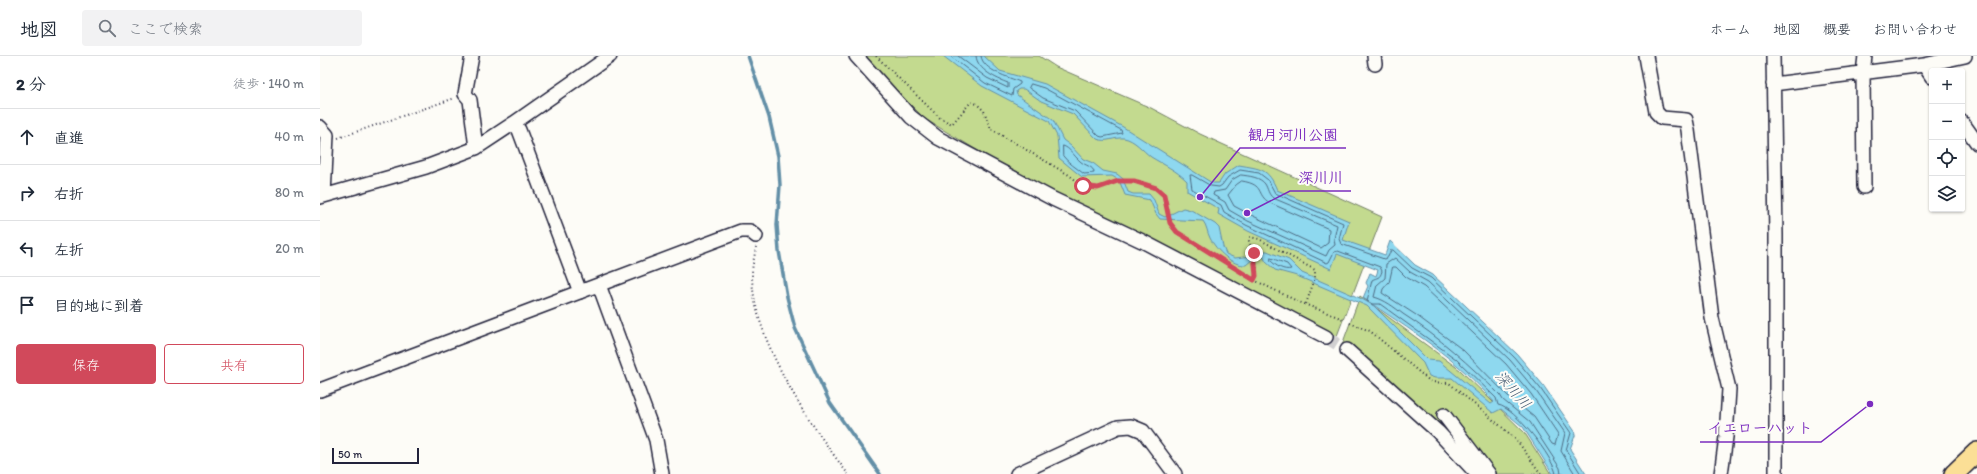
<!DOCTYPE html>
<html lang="ja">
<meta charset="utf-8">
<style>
:root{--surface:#fff;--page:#f2f2f3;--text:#1f2937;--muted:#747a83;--line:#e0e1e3;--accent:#d1495b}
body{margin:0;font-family:Itim,"Klee One",sans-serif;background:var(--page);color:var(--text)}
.controls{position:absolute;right:12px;top:12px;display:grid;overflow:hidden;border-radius:4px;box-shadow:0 1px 3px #0004}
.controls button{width:36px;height:36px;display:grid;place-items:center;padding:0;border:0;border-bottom:1px solid var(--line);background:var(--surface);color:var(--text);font:20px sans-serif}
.scale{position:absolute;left:12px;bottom:10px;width:87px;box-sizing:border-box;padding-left:4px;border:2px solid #22223b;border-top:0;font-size:11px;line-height:14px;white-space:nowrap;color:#22223b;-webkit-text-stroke:3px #fdfcf7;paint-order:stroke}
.stop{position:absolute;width:12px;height:12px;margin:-9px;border:3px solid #d1495b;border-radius:50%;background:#fff}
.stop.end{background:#d1495b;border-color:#fff;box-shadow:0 1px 4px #0008}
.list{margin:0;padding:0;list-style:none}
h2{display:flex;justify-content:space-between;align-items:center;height:52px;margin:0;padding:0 16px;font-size:17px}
h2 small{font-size:13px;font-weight:400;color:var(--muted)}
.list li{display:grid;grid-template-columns:26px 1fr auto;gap:12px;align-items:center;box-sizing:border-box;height:56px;padding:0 16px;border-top:1px solid var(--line)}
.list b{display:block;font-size:15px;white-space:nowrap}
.list em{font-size:13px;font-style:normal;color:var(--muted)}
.actions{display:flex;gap:8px;padding:12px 16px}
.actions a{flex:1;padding:9px 0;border:1px solid var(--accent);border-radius:4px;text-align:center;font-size:14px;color:var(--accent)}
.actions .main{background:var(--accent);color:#fff}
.icon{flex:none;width:22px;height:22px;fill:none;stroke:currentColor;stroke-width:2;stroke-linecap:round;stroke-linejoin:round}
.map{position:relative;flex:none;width:1657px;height:418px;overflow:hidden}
header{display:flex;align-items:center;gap:24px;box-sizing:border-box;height:56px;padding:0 20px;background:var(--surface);border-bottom:1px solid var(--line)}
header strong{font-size:19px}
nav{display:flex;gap:22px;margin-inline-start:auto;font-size:14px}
.search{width:280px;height:36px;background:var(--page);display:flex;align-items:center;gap:10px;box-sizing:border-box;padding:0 14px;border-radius:4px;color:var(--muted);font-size:15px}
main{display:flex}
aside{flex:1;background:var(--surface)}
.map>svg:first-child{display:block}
.green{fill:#c3da8f;stroke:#727e65}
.water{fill:#8ed8ef;stroke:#638fa7;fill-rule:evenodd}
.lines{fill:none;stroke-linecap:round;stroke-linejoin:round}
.shore{stroke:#4d6b83;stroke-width:1}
.stream{stroke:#638fa7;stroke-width:3.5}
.minor-tunnel{stroke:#d1d0d1;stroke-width:13;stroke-dasharray:13 6;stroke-linecap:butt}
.minor-casing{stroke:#22223b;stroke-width:16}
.highway-casing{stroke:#22223b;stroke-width:22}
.path{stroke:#22223b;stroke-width:2;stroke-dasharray:1 3;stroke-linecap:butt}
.minor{stroke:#fdfcf7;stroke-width:13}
.highway{stroke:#fbdf96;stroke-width:19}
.route{stroke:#d1495b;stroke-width:5}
.labels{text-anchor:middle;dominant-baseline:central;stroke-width:4;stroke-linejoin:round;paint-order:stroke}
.water-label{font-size:15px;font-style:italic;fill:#425971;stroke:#fdfcf7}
.leader{fill:none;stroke:#7b2cbf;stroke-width:1.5}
.callout-dot{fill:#7b2cbf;stroke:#fdfcf7;stroke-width:1.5}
.callout-label{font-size:15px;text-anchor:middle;font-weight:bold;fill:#7b2cbf;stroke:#fdfcf7;stroke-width:4;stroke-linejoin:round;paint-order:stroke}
</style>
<header>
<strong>地図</strong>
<div class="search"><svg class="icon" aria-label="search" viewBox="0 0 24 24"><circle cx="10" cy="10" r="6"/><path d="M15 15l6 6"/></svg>ここで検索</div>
<nav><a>ホーム</a><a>地図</a><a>概要</a><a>お問い合わせ</a></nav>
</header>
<main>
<aside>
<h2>2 分<small>徒歩 · 140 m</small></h2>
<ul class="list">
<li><svg class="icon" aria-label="ahead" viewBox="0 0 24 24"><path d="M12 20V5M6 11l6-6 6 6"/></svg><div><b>直進</b></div><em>40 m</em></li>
<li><svg class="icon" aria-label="right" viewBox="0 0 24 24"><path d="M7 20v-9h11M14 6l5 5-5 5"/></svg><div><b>右折</b></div><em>80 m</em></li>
<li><svg class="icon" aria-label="left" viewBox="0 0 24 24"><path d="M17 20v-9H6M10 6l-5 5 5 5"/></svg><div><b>左折</b></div><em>20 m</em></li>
<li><svg class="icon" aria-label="arrive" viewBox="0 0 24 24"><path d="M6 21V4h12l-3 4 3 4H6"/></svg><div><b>目的地に到着</b></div></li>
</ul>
<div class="actions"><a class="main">保存</a><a>共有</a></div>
</aside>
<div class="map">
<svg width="1657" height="418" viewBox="0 0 1657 418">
<rect width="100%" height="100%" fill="#fdfcf7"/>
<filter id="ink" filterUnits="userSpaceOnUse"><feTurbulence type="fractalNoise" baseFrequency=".025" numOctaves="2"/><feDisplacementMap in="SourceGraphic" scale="8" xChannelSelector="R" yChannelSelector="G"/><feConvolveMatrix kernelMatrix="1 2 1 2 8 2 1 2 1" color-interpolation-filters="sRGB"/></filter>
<g filter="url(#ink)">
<!-- green -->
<path class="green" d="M 542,0 L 719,0 L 736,11 L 831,52 L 880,78 L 1062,161 L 1015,285 L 933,239 L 712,127 L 605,63 Z
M 1040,240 L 1140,314 L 1204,376 L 1231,418 L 1161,418 L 1030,295 L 1022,289 Z"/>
<!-- water -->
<path class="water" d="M 623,0 L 664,0 L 680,15 L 725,28 L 803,71 L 892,127 L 899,127 L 905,118 L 919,109 C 941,113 948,112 957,134 L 1029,165 L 1023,184 L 1065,199 L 1070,185 L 1095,209 L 1113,219 L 1197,298 L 1223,329 L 1256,377 L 1250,393 L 1266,418 L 1233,418 L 1203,371 L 1181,353 L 1173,357 L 1132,322 L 1115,322 L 1109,320 L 1103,307 L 1047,250 L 977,220 L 955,214 L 946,206 L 943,200 L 933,203 L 926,209 C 912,210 896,194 890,182 C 887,176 887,170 883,165 L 840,163 L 836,158 L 830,144 L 805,139 L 799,124 L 792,120 L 762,121 L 739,102 L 737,80 L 729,65 L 662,30 ZM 699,33 L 704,33 L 721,45 L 753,58 L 777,83 C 786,87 794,81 804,82 C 815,84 822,94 831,101 C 844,109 856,114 867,125 L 867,135 L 899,153 L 898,158 L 928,175 L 1011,213 L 1017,198 L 1058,214 L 1056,220 L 1050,217 L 1046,227 L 1048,230 L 1043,242 C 1089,273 1138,303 1174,346 L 1171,348 L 1119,305 L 1108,304 L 1054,250 L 1042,243 L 982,217 L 969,204 L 947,195 L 940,195 L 932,200 L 915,202 L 906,198 L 903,191 L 899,172 L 895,168 L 871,154 L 863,152 L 845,161 L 839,158 L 834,144 L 829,138 L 813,138 L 808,136 L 803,123 L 797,118 L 783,115 L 773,107 L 763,103 L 751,90 L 743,84 L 733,64 L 697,39 L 696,35 Z"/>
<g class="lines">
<!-- shore -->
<path class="shore" d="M 630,0 L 665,27 L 692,40 L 693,33 L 700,28 L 700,26 C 689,21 663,15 661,0
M 638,0 L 667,22 L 688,32 L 688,27 C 677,23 657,14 656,0
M 711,28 L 724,32 L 801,74 L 802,77 L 782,81 L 779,80 L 755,55 L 723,42 L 709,32 Z
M 743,90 C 750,92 754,100 760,105 C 765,110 774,110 774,117 L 764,118 C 757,112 748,107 743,100 Z
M 921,119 C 929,120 940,121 945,128 C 948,133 948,138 953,142 L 1017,169 L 1014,183 L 1015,189 L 1009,194 L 1006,200 L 928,165 L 909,154 L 905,146 L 893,139 L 894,136 L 905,134 L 912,124 Z
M 922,125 C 946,129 935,138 950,147 L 1009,173 L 1008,187 L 1001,192 L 931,159 L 914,150 L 908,139 L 916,129 Z
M 951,202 L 967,208 L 971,213 C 964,215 956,210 951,205 Z
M 1073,211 L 1076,211 L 1086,221 L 1104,231 L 1186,308 L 1211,338 L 1238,378 L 1235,389 L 1232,388 L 1214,361 L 1188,340 L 1143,294 L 1096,259 L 1062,237 L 1063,233 L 1069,226 Z
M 1236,418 C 1234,402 1194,351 1178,349 L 1176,342 L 1136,303 L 1060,248 L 1052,248 L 1047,245 L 1052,224 C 1057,221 1060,223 1062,215 L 1060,211 L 1018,195 L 1014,196 L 1009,206 L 1007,207 L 926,169 L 904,156 L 901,149 L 872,133 L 870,119 L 872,119 L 891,130 L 899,131 L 902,129 L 908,121 L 920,114 L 939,117 L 948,124 L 955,137 L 1023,167 L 1019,183 L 1021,188 L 1064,203 L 1068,201 L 1071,194 L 1073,194 L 1092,212 L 1111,222 L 1194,301 L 1220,332 L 1251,377 L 1246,394 L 1261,418
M 1241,418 L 1240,412 L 1210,366 L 1183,344 L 1180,339 C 1150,309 1119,281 1083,258 C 1074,251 1065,244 1054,241 L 1057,229 L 1065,222 L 1066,208 L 1075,202 L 1090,216 L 1108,226 L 1190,304 L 1216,335 L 1245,377 L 1241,395 L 1255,418"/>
<!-- stream -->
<path class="stream" d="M 428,0 L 449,61 L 458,100 L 460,129 L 457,169 L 459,195 L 467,241 L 475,272 L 510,347 L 560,418"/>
<!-- minor-tunnel -->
<path class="minor-tunnel" d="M 1006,281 L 1027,294"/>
<!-- minor casing -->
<g class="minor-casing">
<path id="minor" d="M 152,0 L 145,38 L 150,44 L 156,92
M 536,0 L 591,61 L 618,82 L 733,143 L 822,185 L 1006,281
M 1054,0 L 1055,8
M 1326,0 L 1336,56 L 1342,62 L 1366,64 L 1368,74 L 1392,262 L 1409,333 L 1406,381 L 1401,418
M 1453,0 L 1456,179 L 1456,418
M 1604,9 L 1612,21
M 1453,28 L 1604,9 L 1645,0
M 1642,66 L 1657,87
M 194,67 L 199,74 L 260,236
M 0,71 L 7,79 L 4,139
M 1544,131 L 1543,17 L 1545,0
M 0,141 L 106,111 L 156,92 L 194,67 L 290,0
M 279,229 L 336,384 L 342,418
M 1027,294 L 1118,376 L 1157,418
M 0,334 L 421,175 L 430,175 L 436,180
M 1124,359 L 1169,418
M 697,418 L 798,371 L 811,370 L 823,375 L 855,418"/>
</g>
<!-- highway casing -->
<g class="highway-casing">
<path id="highway" d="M 1634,418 L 1657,396"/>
</g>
<!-- path -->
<path class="path" d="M 556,0 L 620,62 L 632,68 L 651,46 L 657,48 L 664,55 L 671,73 L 749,119 L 763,130 L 778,132 L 798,125 L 814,125 L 836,132 L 844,139 L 850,167 L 857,176 L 934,224 L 979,246 L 1023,263
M 18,82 L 135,42
M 436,191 C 435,199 432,209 432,218 C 432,283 489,367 528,418
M 934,224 C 940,211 933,198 929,185 L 930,181 L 939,183 L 995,214 L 995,222 L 986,248
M 1030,267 L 1050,275 L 1111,326 L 1129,327 L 1196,383 L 1221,418"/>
<!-- minor -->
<use href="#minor" class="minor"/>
<!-- highway -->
<use href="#highway" class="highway"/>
</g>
</g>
<g class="lines" filter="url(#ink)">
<!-- route -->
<path class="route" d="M 763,130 L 778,132 L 798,125 L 814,125 L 836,132 L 844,139 L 850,167 L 857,176 L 934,224 L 936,220 L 934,197"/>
</g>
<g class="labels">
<!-- water labels -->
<g class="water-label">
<text transform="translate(1193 334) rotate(48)">深川川</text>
</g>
</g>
<!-- callouts -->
<path class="leader" d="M880 141L920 92H1026M927 157L970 135H1031M1550 348L1501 386H1380"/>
<g class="callout-dot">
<circle cx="880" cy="141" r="4"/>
<circle cx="927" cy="157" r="4"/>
<circle cx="1550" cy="348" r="4"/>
</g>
<g class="callout-label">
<text x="973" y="84">観月河川公園</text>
<text x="1001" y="127">深川川</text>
<text x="1440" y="377">イエローハット</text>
</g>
</svg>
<div class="controls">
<button>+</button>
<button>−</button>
<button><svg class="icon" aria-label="locate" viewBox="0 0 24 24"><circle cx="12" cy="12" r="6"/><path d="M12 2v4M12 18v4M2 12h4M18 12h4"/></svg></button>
<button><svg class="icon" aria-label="layers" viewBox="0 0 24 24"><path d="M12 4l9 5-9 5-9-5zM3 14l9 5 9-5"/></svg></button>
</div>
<div class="scale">50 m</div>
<div class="stop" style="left:763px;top:130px"></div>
<div class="stop end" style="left:934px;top:197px"></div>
</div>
</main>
